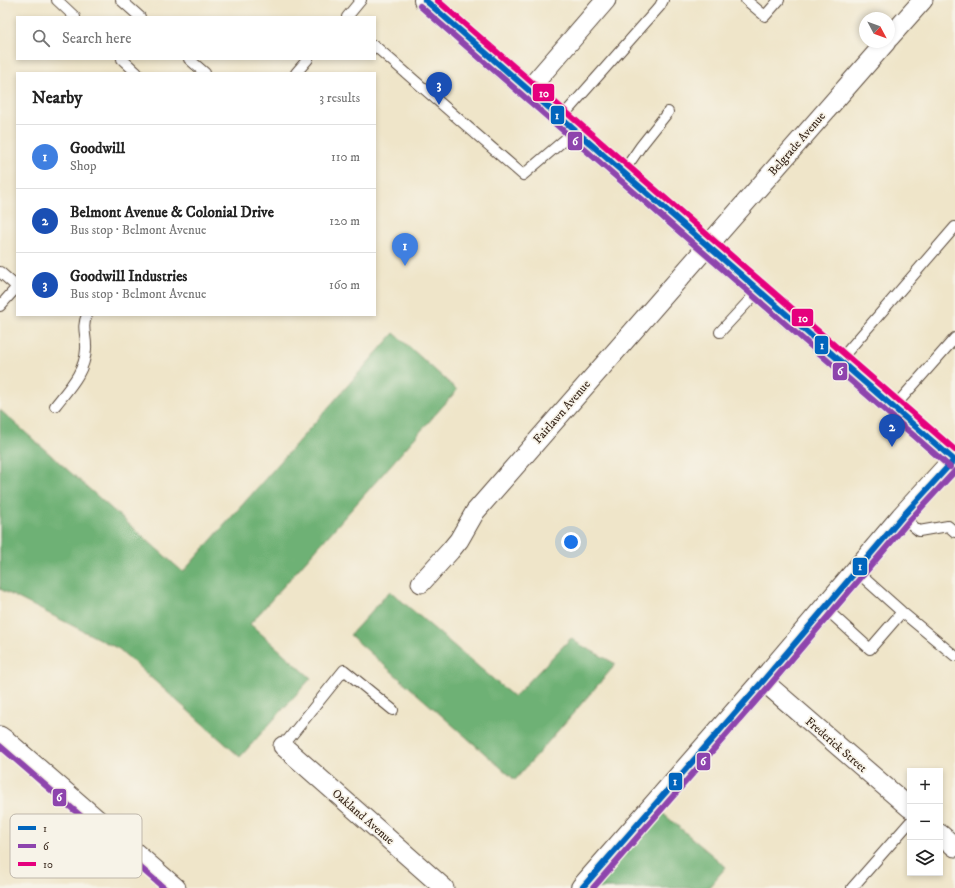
<!DOCTYPE html>
<meta charset="utf-8">
<style>
:root{--surface:#fff;--page:#f2f2f2;--text:#222;--muted:#767676;--line:#e0e0e0;--accent:#1a73e8}
body{margin:0;font-family:"IM FELL DW Pica",serif;background:var(--page);color:var(--text)}
.controls{position:absolute;right:12px;bottom:12px;display:grid;overflow:hidden;border-radius:0px;box-shadow:0 2px 6px #0003}
.controls button{width:36px;height:36px;display:grid;place-items:center;padding:0;border:0;border-bottom:1px solid var(--line);background:var(--surface);color:var(--text);font:20px sans-serif}
.compass{position:absolute;left:859px;top:12px;width:36px;height:36px;border-radius:50%;background:var(--surface);box-shadow:0 2px 6px #0003;rotate:131deg}
.you{position:absolute;left:571px;top:542px;width:14px;height:14px;margin:-10px;border:3px solid #fff;border-radius:50%;background:#1a73e8;box-shadow:0 0 0 6px #1a73e833}
.badge{display:grid;place-items:center;width:26px;height:26px;border-radius:50%;background:var(--accent);color:#fff;font-size:13px;font-weight:700}
.pin{position:absolute;translate:-50% -33px;filter:drop-shadow(0 1px 2px #0008)}
.pin::after{content:'';position:absolute;top:21px;width:14px;height:12px;background:inherit;clip-path:polygon(0 0,100% 0,50% 100%)}
.list{margin:0;padding:0;list-style:none}
h2{display:flex;justify-content:space-between;align-items:center;height:52px;margin:0;padding:0 16px;font-size:17px}
h2 small{font-size:13px;font-weight:400;color:var(--muted)}
.list li{display:grid;grid-template-columns:26px 1fr auto;gap:12px;align-items:center;box-sizing:border-box;height:64px;padding:0 16px;border-top:1px solid var(--line)}
.list b{display:block;font-size:15px;white-space:nowrap}
.list p{margin:0;font-size:13px;white-space:nowrap;color:var(--muted)}
.list em{font-size:13px;font-style:normal;color:var(--muted)}
.icon{flex:none;width:22px;height:22px;fill:none;stroke:currentColor;stroke-width:2;stroke-linecap:round;stroke-linejoin:round}
.map{position:relative;flex:none;width:955px;height:888px;overflow:hidden}
.search{position:absolute;background:var(--surface);box-shadow:0 2px 6px #0003;left:16px;top:16px;width:360px;height:44px;display:flex;align-items:center;gap:10px;box-sizing:border-box;padding:0 14px;border-radius:0px;color:var(--muted);font-size:15px}
.panel{position:absolute;background:var(--surface);box-shadow:0 2px 6px #0003;left:16px;top:72px;width:360px;height:244px;border-radius:0px}
.map>svg:first-child{display:block}
.forest{fill:#6eb174;stroke:#546e49}
.lines{fill:none;stroke-linecap:round;stroke-linejoin:round}
.lane-casing{stroke:#564638;stroke-width:12}
.street-casing{stroke:#564638;stroke-width:21}
.secondary-casing{stroke:#564638;stroke-width:24}
.lane{stroke:#fff;stroke-width:10}
.street{stroke:#fff;stroke-width:19}
.secondary{stroke:#fff;stroke-width:22}
.bus-1-casing{stroke:#f7f3e8;stroke-width:9}
.bus-2-casing{stroke:#f7f3e8;stroke-width:9}
.bus-3-casing{stroke:#f7f3e8;stroke-width:9}
.bus-1{stroke:#0065bd;stroke-width:6}
.bus-2{stroke:#8e44ad;stroke-width:6}
.bus-3{stroke:#e5007d;stroke-width:6}
.labels{text-anchor:middle;dominant-baseline:central;stroke-width:3.5;stroke-linejoin:round;paint-order:stroke}
.street-label{font-size:12px;fill:#3b2a1e;stroke:#f7f3e8}
.key{fill:#f7f3e8;stroke:#bfb7ab;stroke-width:1}
.key-label{font-size:11px;fill:#3b2a1e}
.line-badge{stroke:#f7f3e8;stroke-width:1.5}
.badge-label{font-size:11px;text-anchor:middle;font-weight:bold;fill:#fff}
</style>
<div class="map">
<svg width="955" height="888" viewBox="0 0 955 888">
<rect width="100%" height="100%" fill="#f7f3e8"/>
<filter id="ink" filterUnits="userSpaceOnUse"><feTurbulence type="fractalNoise" baseFrequency=".025" numOctaves="2"/><feDisplacementMap in="SourceGraphic" scale="8" xChannelSelector="R" yChannelSelector="G"/><feConvolveMatrix kernelMatrix="1 2 1 2 8 2 1 2 1" color-interpolation-filters="sRGB"/></filter>
<filter id="wash" filterUnits="userSpaceOnUse"><feTurbulence type="fractalNoise" baseFrequency=".012" numOctaves="4" result="noise"/><feDisplacementMap in="SourceGraphic" scale="16" xChannelSelector="R" yChannelSelector="G"/><feGaussianBlur stdDeviation="0.9" result="paint"/><feColorMatrix in="noise" values="0 0 0 0 0 0 0 0 0 0 0 0 0 0 0 0 0 1.4 0 .05"/><feComposite in="paint" operator="in"/></filter>
<g filter="url(#wash)">
<rect width="100%" height="100%" fill="#efe5c9"/>
<!-- forest -->
<path class="forest" d="M 394,333 L 457,390 L 250,624 L 311,678 L 240,757 L 119,649 L 0,589 L 0,410 L 183,572 Z
M 390,591 L 514,697 L 571,638 L 577,643 L 616,664 L 515,780 L 350,635 Z
M 654,806 L 726,867 L 708,888 L 582,888 Z"/>
</g>
<g filter="url(#ink)">
<g class="lines">
<!-- lane casing -->
<g class="lane-casing">
<path id="lane" d="M 57,0 L 75,17
M 121,0 L 140,17
M 746,0 L 765,16 L 779,0
M 347,17 L 361,0
M 375,46 L 523,175 L 576,130
M 122,59 L 137,73
M 189,59 L 205,73
M 296,73 L 308,59
M 561,118 L 660,6 L 663,0
M 623,172 L 641,146 L 668,112
M 0,272 L 17,287 L 0,306
M 720,332 L 759,290
M 840,360 L 955,227
M 55,406 C 69,388 85,372 86,349 C 87,336 81,328 87,315
M 894,407 L 955,338
M 902,517 L 919,531 L 948,526 L 955,532
M 856,571 L 902,612 L 955,656
M 825,608 L 870,649 L 902,612
M 283,746 L 344,670 L 393,710
M 852,888 L 910,822"/>
</g>
<!-- street casing -->
<g class="street-casing">
<path id="street" d="M 889,38 L 923,0
M 529,89 L 606,0
M 421,583 L 450,551 L 459,540 L 475,512 L 886,42
M 763,681 L 910,808
M 0,736 L 7,741 L 176,888
M 283,746 L 444,888
M 940,834 L 955,847"/>
</g>
<!-- secondary casing -->
<g class="secondary-casing">
<path id="secondary" d="M 425,0 L 955,461
M 582,888 L 763,681 L 902,517 L 954,460"/>
</g>
<!-- lane -->
<use href="#lane" class="lane"/>
<!-- street -->
<use href="#street" class="street"/>
<!-- secondary -->
<use href="#secondary" class="secondary"/>
<!-- bus-1 casing -->
<g class="bus-1-casing">
<path id="bus-1" d="M 425,0 L 954,460
M 582,888 L 763,681 L 902,517 L 954,460"/>
</g>
<!-- bus-2 casing -->
<g class="bus-2-casing">
<path id="bus-2" d="M 420,6 L 950,467
M 0,746 L 164,888
M 593,888 L 769,686 L 908,522 L 955,471"/>
</g>
<!-- bus-3 casing -->
<g class="bus-3-casing">
<path id="bus-3" d="M 437,0 L 955,450"/>
</g>
<!-- bus-1 -->
<use href="#bus-1" class="bus-1"/>
<!-- bus-2 -->
<use href="#bus-2" class="bus-2"/>
<!-- bus-3 -->
<use href="#bus-3" class="bus-3"/>
</g>
</g>
<g class="labels">
<!-- street labels -->
<g class="street-label">
<text transform="translate(797 144) rotate(-49)">Belgrade Avenue</text>
<text transform="translate(562 412) rotate(-49)">Fairlawn Avenue</text>
<text transform="translate(836 745) rotate(41)">Frederick Street</text>
<text transform="translate(363 817) rotate(41)">Oakland Avenue</text>
</g>
</g>
<!-- legend -->
<rect x="10" y="814" width="132" height="64" rx="6" class="key"/>
<rect x="18" y="826" width="18" height="4" fill="#0065bd"/>
<rect x="18" y="844" width="18" height="4" fill="#8e44ad"/>
<rect x="18" y="862" width="18" height="4" fill="#e5007d"/>
<g class="key-label">
<text x="43" y="832">1</text>
<text x="43" y="850">6</text>
<text x="43" y="868">10</text>
</g>
<g class="line-badge">
<rect x="532" y="83" width="23" height="19" rx="4" fill="#e5007d"/>
<rect x="550" y="105" width="15" height="20" rx="4" fill="#0065bd"/>
<rect x="567" y="131" width="16" height="20" rx="4" fill="#8e44ad"/>
<rect x="791" y="308" width="23" height="19" rx="4" fill="#e5007d"/>
<rect x="814" y="335" width="15" height="20" rx="4" fill="#0065bd"/>
<rect x="832" y="362" width="16" height="19" rx="4" fill="#8e44ad"/>
<rect x="852" y="557" width="16" height="19" rx="4" fill="#0065bd"/>
<rect x="696" y="752" width="15" height="19" rx="4" fill="#8e44ad"/>
<rect x="668" y="772" width="15" height="19" rx="4" fill="#0065bd"/>
<rect x="52" y="788" width="15" height="19" rx="4" fill="#8e44ad"/>
</g>
<g class="badge-label">
<text x="544" y="97">10</text>
<text x="557" y="119">1</text>
<text x="575" y="145">6</text>
<text x="803" y="322">10</text>
<text x="822" y="349">1</text>
<text x="840" y="375">6</text>
<text x="860" y="570">1</text>
<text x="703" y="765">6</text>
<text x="675" y="785">1</text>
<text x="59" y="801">6</text>
</g>
</svg>
<div class="controls">
<button>+</button>
<button>−</button>
<button><svg class="icon" aria-label="layers" viewBox="0 0 24 24"><path d="M12 4l9 5-9 5-9-5zM3 14l9 5 9-5"/></svg></button>
</div>
<svg class="compass" viewBox="-18 -18 36 36"><path d="M0-13l5 13h-10z" fill="#e53935"/><path d="M0 13l5-13h-10z" fill="#767676"/></svg>
<div class="you"></div>
<div class="pin badge" style="left:405px;top:266px;background:#3f7fe0">1</div>
<div class="pin badge" style="left:892px;top:447px;background:#1a4fb4">2</div>
<div class="pin badge" style="left:439px;top:105px;background:#1a4fb4">3</div>
<div class="search"><svg class="icon" aria-label="search" viewBox="0 0 24 24"><circle cx="10" cy="10" r="6"/><path d="M15 15l6 6"/></svg>Search here</div>
<section class="panel">
<h2>Nearby<small>3 results</small></h2>
<ul class="list">
<li><span class="badge" style="background:#3f7fe0">1</span><div><b>Goodwill</b><p>Shop</p></div><em>110 m</em></li>
<li><span class="badge" style="background:#1a4fb4">2</span><div><b>Belmont Avenue &amp; Colonial Drive</b><p>Bus stop · Belmont Avenue</p></div><em>120 m</em></li>
<li><span class="badge" style="background:#1a4fb4">3</span><div><b>Goodwill Industries</b><p>Bus stop · Belmont Avenue</p></div><em>160 m</em></li>
</ul>
</section>
</div>
